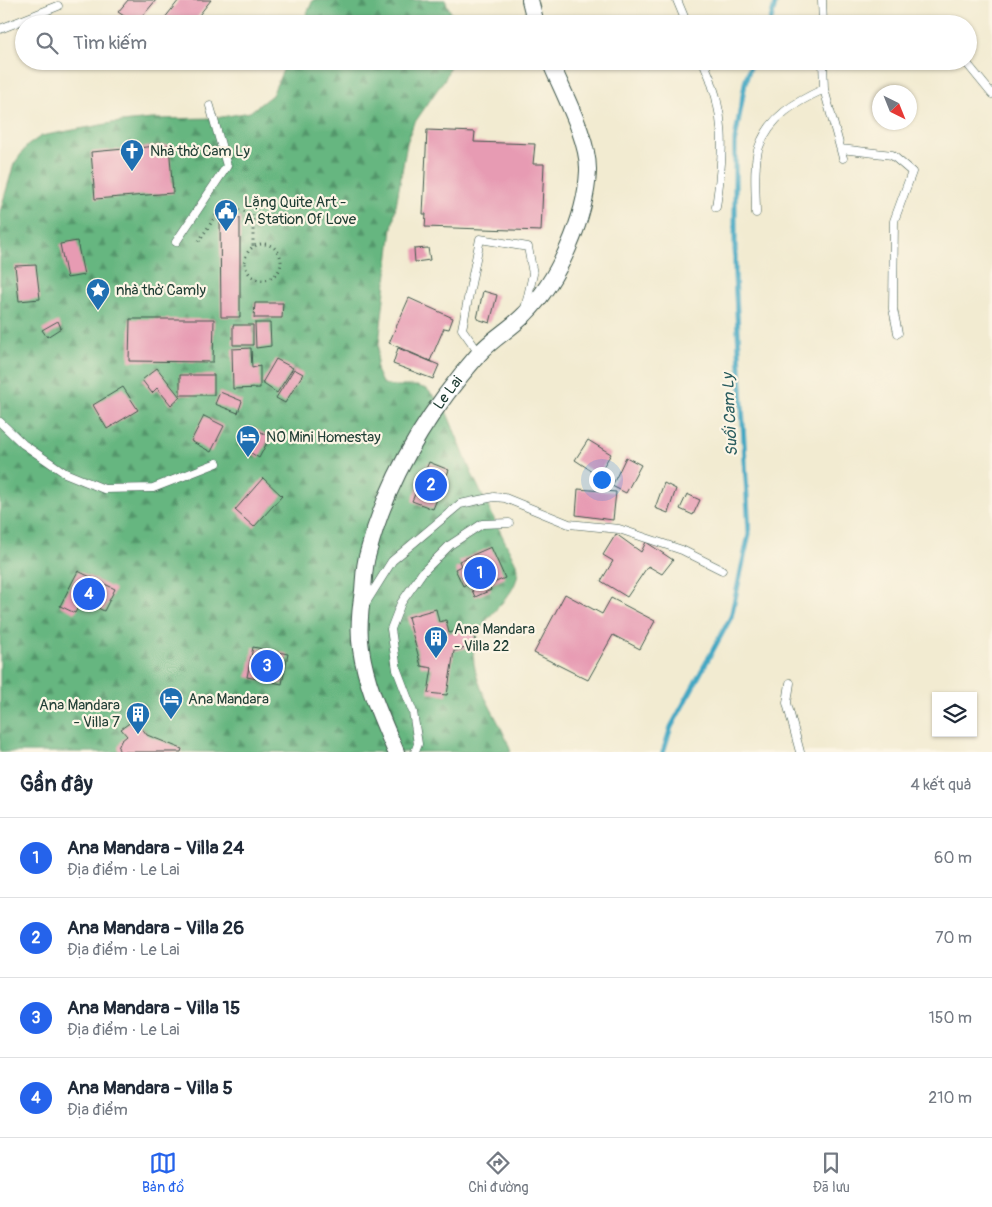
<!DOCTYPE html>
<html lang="vi">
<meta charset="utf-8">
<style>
:root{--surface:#fff;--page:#f2f2f3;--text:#1f2937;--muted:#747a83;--line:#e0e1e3;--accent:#2563eb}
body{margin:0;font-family:Pangolin,sans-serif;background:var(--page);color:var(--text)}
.controls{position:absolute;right:15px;bottom:15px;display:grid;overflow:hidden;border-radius:0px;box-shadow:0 1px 4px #0004}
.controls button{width:45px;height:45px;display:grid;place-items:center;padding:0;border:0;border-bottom:1px solid var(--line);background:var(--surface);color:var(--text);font:25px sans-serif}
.compass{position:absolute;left:872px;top:85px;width:45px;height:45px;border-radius:50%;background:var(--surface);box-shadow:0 1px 4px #0004;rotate:137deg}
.you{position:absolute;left:601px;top:479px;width:18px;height:18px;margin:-12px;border:4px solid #fff;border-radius:50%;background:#1a73e8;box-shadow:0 0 0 8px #1a73e833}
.badge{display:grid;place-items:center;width:32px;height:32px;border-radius:50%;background:var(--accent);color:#fff;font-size:16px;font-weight:700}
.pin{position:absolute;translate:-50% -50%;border:2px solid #fff;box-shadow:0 1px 5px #0006}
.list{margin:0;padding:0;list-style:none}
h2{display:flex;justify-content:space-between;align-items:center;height:65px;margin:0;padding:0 20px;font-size:21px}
h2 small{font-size:16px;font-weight:400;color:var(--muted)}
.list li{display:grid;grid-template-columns:32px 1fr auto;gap:15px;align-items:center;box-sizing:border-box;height:80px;padding:0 20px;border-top:1px solid var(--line)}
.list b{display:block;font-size:19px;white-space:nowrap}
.list p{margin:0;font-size:16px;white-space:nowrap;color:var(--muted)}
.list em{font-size:16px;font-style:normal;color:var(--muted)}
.icon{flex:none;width:28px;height:28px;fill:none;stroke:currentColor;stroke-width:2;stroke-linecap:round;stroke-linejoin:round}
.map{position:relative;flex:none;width:992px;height:752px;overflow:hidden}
.search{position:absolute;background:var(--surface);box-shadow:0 1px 4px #0004;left:15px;right:15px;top:15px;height:55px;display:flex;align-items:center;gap:12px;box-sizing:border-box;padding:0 18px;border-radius:28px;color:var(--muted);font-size:19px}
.sheet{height:385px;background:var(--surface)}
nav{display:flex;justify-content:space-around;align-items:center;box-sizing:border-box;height:70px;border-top:1px solid var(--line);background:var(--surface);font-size:14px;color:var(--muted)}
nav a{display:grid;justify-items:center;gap:2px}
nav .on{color:var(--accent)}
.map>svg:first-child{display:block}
.forest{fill:url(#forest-firs);stroke:#427a5a}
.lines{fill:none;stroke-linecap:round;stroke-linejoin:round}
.stream{stroke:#43a7c3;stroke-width:5}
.building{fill:#e79bb3}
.service-casing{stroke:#3f574c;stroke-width:9}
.minor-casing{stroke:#3f574c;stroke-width:18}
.path{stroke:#3f574c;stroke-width:3;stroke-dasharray:1 4;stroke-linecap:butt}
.service{stroke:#fff;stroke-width:8}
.minor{stroke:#fff;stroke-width:16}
.labels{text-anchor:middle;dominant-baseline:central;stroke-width:4.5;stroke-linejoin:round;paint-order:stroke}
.poi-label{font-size:15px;fill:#1f3d34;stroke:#fcf5e5;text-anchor:start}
.street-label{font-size:15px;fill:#1f3d34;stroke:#fcf5e5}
.water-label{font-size:16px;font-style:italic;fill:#2a5d5f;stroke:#fcf5e5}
</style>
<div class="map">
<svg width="992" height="752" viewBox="0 0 992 752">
<defs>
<pattern id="forest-firs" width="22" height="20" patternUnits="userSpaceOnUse" patternTransform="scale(1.25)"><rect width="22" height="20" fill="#66b680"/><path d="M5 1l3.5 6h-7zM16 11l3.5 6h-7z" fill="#53956a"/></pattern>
</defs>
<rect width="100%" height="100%" fill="#fcf5e5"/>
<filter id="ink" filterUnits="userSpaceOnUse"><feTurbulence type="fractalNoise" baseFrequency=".02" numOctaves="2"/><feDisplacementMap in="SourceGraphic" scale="10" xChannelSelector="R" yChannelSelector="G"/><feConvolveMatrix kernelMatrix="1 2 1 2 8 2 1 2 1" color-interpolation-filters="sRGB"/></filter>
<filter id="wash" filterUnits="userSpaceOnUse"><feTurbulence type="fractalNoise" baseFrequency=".0096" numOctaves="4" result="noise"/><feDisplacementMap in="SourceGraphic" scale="20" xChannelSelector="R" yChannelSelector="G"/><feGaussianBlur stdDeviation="1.12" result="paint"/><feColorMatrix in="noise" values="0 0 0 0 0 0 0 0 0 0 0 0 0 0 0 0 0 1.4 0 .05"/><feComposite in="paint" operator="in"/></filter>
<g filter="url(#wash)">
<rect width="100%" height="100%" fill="#f2ebd1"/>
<!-- forest -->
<path class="forest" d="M 313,0 L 445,0 L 456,24 L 302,24 Z
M 287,61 L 452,61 L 446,77 L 413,125 L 407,143 L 392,228 L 376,370 L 382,383 L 390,386 L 417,386 L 427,389 L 445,408 L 471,472 L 518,568 C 519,605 467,616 474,664 C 479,696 502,722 511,752 L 0,752 L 0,212 L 14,164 L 27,146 L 41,136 L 112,123 L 152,119 L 216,118 L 250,112 L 272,95 Z"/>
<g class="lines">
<!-- stream -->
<path class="stream" d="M 770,24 L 776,0
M 663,752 L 671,727 L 731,617 L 749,534 L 735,276 L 735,140 L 745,83 L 752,61"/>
</g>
<g id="blocks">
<!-- building -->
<path class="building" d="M 128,0 L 156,0 L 136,24 L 118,12 Z
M 179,0 L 211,0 L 192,24 L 160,24 Z
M 427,130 L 475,132 L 474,142 L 535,144 L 533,164 L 544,164 L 541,231 L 425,227 L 426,214 L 423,214 Z
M 169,145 L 173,193 L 95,199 L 91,152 Z
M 220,218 L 240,218 L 240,317 L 221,317 Z
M 77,241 L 84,275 L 67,278 L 60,244 Z
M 428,248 L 430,260 L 415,262 L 414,249 Z
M 36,265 L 40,299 L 19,301 L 15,266 Z
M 483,291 L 497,295 L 490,323 L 477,319 Z
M 409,298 L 453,318 L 449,329 L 444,328 L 430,361 L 389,343 Z
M 255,303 L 283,303 L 282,318 L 254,318 Z
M 130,319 L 214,319 L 213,362 L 129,361 Z
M 58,321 L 61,328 L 47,337 L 42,330 Z
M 255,323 L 270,323 L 271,346 L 256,348 Z
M 233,325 L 253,325 L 253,345 L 233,345 Z
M 251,348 L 252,368 L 260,366 L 260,388 L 233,389 L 232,349 Z
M 398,348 L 439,365 L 433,379 L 393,364 Z
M 276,359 L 293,368 L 277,393 L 262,383 Z
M 157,368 L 180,397 L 171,405 L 157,388 L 152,393 L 142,380 Z
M 294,369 L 303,374 L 285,403 L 276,398 Z
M 180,375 L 214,375 L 214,395 L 180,395 Z
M 123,387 L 138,410 L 107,429 L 93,405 Z
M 220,392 L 242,401 L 238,413 L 215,404 Z
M 204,416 L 224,426 L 211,452 L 191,441 Z
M 256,429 L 270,437 L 259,458 L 245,449 Z
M 588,440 L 611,454 L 598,475 L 575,460 Z
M 626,457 L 641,465 L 626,493 L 612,486 Z
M 429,462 L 449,470 L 433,509 L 412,501 Z
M 263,478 L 282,496 L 254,527 L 235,510 Z
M 664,483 L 676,489 L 668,513 L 655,508 Z
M 578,489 L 616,492 L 613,520 L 576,515 Z
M 687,494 L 700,500 L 693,515 L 680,509 Z
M 616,534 L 641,552 L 646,542 L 673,560 L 662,574 L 648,566 L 627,597 L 601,581 L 613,561 L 603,555 Z
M 491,547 L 505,578 L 489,585 L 491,590 L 475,597 L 469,583 L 463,586 L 455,569 L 461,566 L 459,561 Z
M 78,571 L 115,589 L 104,611 L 82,600 L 75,613 L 60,606 Z
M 565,594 L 602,614 L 611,598 L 655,621 L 640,649 L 613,635 L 588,680 L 534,653 Z
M 436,609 L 439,622 L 446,620 L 449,633 L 467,628 L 474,632 L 475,640 L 470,647 L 454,651 L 447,695 L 428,693 L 432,668 L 421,666 L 408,617 Z
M 253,647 L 288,654 L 282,684 L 247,677 Z
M 135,719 L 147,735 L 182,749 L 181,752 L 120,752 L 118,748 L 121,741 L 127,736 L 121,729 Z"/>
</g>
</g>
<g filter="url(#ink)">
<use href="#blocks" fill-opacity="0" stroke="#3f574c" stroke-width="1"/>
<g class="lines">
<!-- service casing -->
<g class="service-casing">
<path id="service" d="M 677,0 L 687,24
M 822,0 L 823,24
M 0,29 L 58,6
M 703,61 C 727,112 724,153 716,207
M 823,61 L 824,89 L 843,158
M 965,61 L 992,94
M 841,149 L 892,155 L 912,172 L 894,221 L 893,309 L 898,333
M 756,213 C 756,195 753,163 759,147 C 770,116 796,102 824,89
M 176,242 L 227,166 L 210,106
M 479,353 L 462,329 L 480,239 L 528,247 L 533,274 L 525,309
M 0,422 L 23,444 L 65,473 L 104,489 L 153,488 L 217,463
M 365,604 L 392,561 L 460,504 L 494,497 L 505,498 L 569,524 L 619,529 L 682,550 L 722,570
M 790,683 L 787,703 L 800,752
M 415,752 L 418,744 L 413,712 L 397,670 L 391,629 L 401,603 L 422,573 L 450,545 L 482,524 L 509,523"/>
</g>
<!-- minor casing -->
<g class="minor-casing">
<g id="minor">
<path d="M 530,0 L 536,24"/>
<path id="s1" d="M 396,752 C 382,719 366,685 361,649 C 358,631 360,610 363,591 C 364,579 364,565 368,553 C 387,479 428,412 478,355 C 491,339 511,329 525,314 C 558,281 586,218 588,171 C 589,139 562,91 550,61"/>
</g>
</g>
<!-- path -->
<path class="path" d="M 199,241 L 223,205 L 253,214 L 253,246
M245 262a18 18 0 1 1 36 0a18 18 0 1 1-36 0Z"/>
<!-- service -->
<use href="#service" class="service"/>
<!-- minor -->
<use href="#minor" class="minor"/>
</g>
</g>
<!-- icons -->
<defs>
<g id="church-pin" transform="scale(1.25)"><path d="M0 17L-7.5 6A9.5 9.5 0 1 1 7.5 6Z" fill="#1f6fb2" stroke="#fcf5e5"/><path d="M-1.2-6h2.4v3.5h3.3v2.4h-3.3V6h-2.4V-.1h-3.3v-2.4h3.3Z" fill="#fff"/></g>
<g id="civic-pin" transform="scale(1.25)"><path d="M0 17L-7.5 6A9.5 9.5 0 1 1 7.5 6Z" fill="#1f6fb2" stroke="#fcf5e5"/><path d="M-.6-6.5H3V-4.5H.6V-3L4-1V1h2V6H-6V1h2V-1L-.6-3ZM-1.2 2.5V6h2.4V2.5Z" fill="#fff"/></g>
<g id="sight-pin" transform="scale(1.25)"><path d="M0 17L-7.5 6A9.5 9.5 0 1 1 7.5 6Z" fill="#1f6fb2" stroke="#fcf5e5"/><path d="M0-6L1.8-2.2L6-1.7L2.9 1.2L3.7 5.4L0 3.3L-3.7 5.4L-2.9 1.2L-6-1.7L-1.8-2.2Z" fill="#fff"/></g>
<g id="hotel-pin" transform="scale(1.25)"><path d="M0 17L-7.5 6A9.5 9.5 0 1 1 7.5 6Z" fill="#1f6fb2" stroke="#fcf5e5"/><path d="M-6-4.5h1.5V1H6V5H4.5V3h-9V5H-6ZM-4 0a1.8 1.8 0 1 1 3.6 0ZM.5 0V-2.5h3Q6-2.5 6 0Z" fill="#fff"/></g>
<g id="building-pin" transform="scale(1.25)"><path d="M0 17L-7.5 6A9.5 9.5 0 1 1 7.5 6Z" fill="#1f6fb2" stroke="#fcf5e5"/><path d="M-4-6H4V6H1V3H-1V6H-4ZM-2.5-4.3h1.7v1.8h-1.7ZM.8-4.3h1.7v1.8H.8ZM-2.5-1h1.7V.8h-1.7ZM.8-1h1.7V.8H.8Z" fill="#fff"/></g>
</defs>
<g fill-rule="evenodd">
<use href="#church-pin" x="132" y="151"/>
<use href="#civic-pin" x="226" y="211"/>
<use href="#sight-pin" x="98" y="290"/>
<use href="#hotel-pin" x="248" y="437"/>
<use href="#building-pin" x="436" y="638"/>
<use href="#hotel-pin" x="171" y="699"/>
<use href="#building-pin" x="138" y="714"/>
</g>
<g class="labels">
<!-- poi labels -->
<g class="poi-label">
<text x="150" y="151">Nhà thờ Cam Ly</text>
<text x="244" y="202">Lặng Quite Art -<tspan x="244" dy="17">A Station Of Love</tspan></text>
<text x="116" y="290">nhà thờ Camly</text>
<text x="266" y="437">NO Mini Homestay</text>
<text x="454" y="629">Ana Mandara<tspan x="454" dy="17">- Villa 22</tspan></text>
<text x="188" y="699">Ana Mandara</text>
<text x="120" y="705" text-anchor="end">Ana Mandara<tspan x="120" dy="17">- Villa 7</tspan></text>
</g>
<!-- street labels -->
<g class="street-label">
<text stroke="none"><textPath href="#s1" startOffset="386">Le Lai</textPath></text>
</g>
<!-- water labels -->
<g class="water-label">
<text transform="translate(730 415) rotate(-93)">Suối Cam Ly</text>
</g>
</g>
</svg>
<div class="controls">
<button><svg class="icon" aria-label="layers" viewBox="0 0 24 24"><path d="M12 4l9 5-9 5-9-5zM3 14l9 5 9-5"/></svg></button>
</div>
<svg class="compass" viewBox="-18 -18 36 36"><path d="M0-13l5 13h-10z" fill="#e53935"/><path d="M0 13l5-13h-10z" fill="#747a83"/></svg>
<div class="you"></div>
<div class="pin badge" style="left:480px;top:573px">1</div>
<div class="pin badge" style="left:431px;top:485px">2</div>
<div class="pin badge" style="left:267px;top:666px">3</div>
<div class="pin badge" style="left:89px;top:594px">4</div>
<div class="search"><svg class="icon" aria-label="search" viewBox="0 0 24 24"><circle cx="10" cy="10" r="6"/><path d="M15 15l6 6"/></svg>Tìm kiếm</div>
</div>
<section class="sheet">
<h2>Gần đây<small>4 kết quả</small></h2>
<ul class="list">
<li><span class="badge">1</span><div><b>Ana Mandara - Villa 24</b><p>Địa điểm · Le Lai</p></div><em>60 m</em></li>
<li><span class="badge">2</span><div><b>Ana Mandara - Villa 26</b><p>Địa điểm · Le Lai</p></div><em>70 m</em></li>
<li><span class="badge">3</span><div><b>Ana Mandara - Villa 15</b><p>Địa điểm · Le Lai</p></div><em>150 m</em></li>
<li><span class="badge">4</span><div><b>Ana Mandara - Villa 5</b><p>Địa điểm</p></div><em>210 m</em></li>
</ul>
</section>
<nav>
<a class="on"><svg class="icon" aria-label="map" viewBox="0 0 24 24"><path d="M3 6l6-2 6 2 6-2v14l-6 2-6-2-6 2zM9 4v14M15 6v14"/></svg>Bản đồ</a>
<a><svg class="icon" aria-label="directions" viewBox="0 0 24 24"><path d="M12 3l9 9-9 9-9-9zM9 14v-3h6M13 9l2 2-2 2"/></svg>Chỉ đường</a>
<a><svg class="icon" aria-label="saved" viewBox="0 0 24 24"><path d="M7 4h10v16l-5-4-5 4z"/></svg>Đã lưu</a>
</nav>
